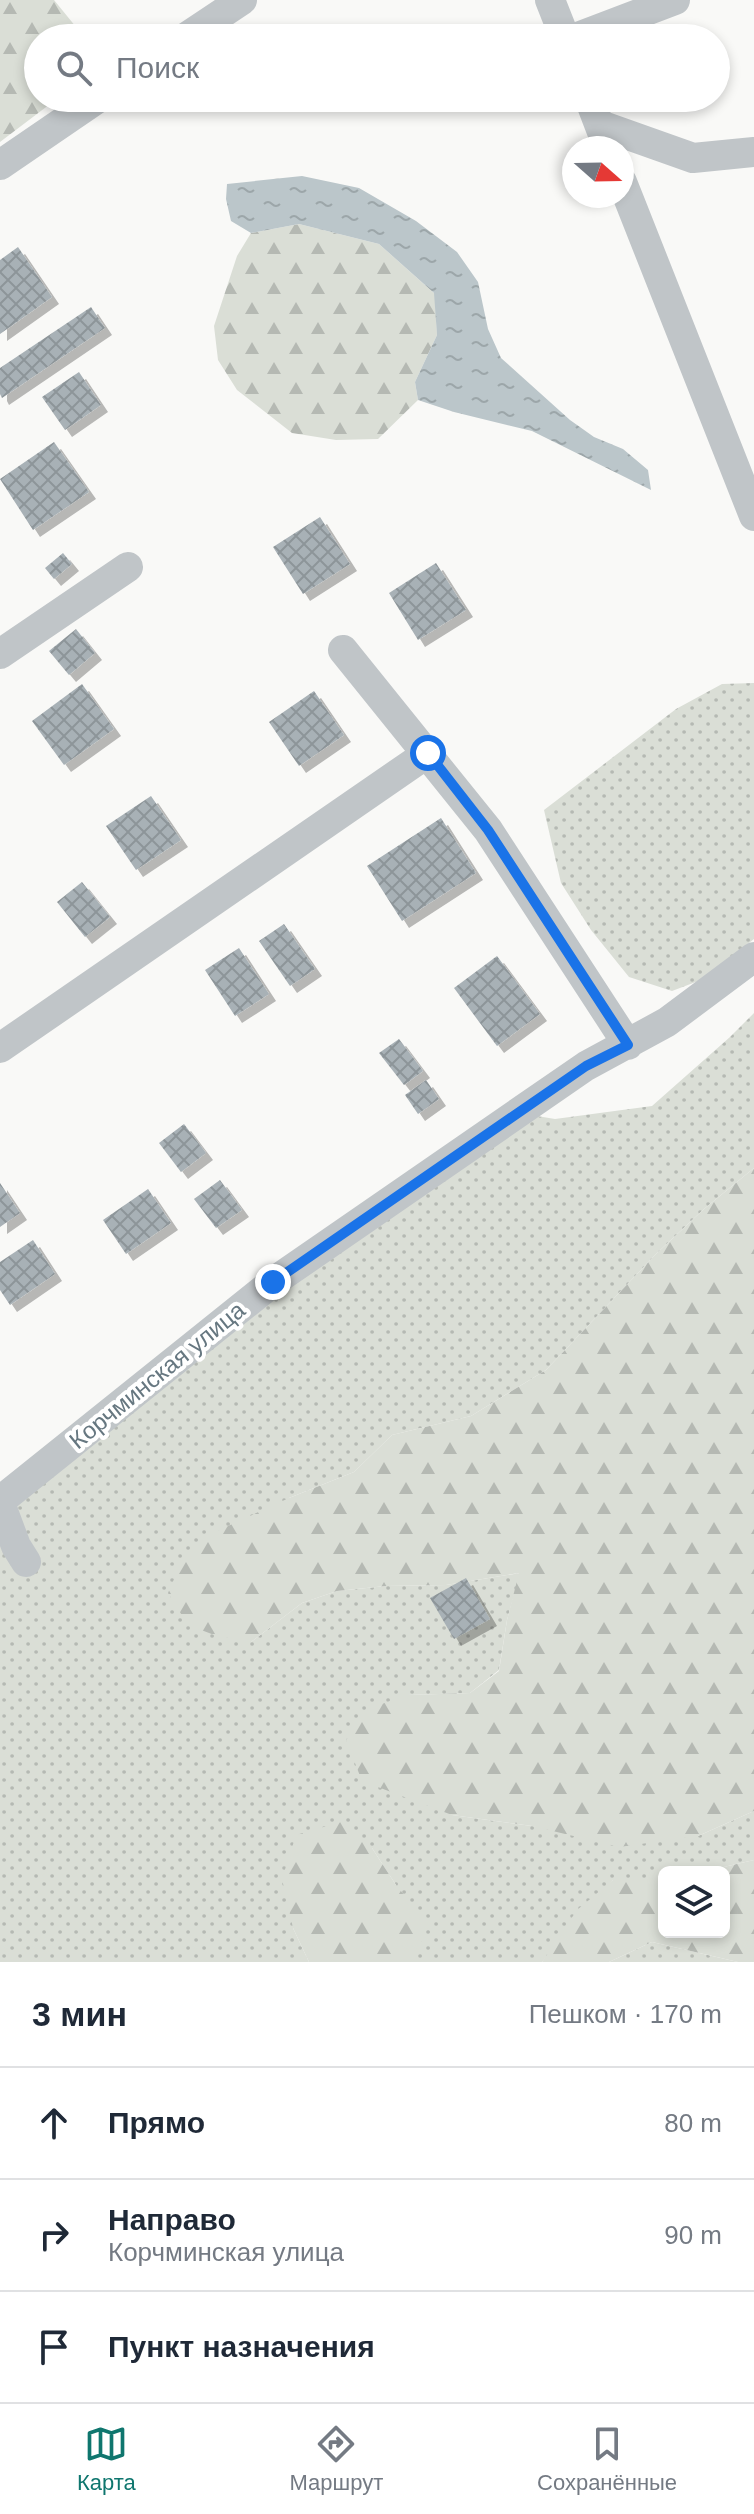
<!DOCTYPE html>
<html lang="ru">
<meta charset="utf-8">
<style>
:root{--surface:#fff;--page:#f6f6f7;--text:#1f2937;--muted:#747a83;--line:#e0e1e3;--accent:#0f766e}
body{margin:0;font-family:Helvetica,sans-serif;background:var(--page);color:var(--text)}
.controls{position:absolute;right:24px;bottom:24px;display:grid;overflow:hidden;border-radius:12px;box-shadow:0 4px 12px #0003}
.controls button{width:72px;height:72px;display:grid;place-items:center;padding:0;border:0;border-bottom:2px solid var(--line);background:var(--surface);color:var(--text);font:40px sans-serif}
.compass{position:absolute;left:562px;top:136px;width:72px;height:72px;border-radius:50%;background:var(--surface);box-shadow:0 4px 12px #0003;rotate:110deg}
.stop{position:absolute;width:24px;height:24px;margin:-18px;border:6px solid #1a73e8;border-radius:50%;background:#fff}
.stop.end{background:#1a73e8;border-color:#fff;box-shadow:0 2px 8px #0008}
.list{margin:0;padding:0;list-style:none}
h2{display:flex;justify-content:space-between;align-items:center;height:104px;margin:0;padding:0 32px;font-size:34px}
h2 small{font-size:26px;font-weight:400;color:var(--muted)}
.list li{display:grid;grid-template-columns:52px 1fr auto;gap:24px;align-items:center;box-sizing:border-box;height:112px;padding:0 32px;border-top:2px solid var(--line)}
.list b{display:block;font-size:30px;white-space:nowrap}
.list p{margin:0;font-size:26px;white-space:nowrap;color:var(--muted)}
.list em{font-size:26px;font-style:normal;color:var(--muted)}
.icon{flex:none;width:44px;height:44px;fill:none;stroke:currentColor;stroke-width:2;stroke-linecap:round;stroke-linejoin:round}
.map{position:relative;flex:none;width:754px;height:1962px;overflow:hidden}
.search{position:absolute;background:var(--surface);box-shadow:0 4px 12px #0003;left:24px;right:24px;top:24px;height:88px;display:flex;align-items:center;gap:20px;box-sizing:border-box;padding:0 28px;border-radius:44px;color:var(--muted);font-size:30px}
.sheet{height:440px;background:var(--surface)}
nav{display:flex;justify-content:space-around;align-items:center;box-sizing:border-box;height:112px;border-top:2px solid var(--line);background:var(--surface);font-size:22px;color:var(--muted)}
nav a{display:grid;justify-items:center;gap:4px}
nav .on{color:var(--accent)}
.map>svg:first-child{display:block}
.grass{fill:url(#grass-dots)}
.forest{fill:url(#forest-firs)}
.water{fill:url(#water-ripples)}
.building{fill:url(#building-cross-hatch);filter:url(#shadow)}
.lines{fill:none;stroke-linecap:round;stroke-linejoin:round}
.minor{stroke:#c0c5c8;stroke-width:30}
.route{stroke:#1a73e8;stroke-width:10}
.labels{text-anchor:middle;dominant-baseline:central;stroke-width:8;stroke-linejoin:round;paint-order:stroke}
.street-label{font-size:24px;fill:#667780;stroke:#fff}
</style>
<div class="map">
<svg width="754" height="1962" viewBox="0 0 754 1962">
<defs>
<pattern id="grass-dots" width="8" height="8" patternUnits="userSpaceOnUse" patternTransform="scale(2)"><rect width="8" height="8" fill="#daded6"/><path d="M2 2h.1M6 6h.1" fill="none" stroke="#b5b9b3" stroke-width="1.8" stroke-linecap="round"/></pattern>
<pattern id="forest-firs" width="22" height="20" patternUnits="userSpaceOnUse" patternTransform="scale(2)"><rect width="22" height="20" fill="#daded6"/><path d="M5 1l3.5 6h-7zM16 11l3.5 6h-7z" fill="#b5b9b3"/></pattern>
<pattern id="water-ripples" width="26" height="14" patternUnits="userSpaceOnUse" patternTransform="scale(2)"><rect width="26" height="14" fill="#bbc6ca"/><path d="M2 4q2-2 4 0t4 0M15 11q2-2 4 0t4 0" fill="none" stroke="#9ca6a9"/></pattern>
<pattern id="building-cross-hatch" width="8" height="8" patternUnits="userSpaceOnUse" patternTransform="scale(2)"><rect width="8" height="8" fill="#a8b1b6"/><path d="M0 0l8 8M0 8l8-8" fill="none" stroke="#8d9599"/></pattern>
<filter id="shadow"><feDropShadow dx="7" dy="7" stdDeviation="0" flood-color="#0004"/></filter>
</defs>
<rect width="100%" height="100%" fill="#f9f9f7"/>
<!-- grass -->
<path class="grass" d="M 754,683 L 754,939 L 701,980 L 672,991 L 629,977 L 591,930 L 561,883 L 544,810 L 676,709 L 722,684 Z
M 754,1013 L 754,1168 L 704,1209 L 656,1254 L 546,1370 L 471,1416 L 392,1435 L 354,1472 L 289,1498 L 251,1642 L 302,1603 L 337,1591 L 386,1586 L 446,1585 L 520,1573 L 507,1620 L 499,1670 L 470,1693 L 408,1695 L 452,1815 L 532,1826 L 698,1836 L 754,1811 L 754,1860 L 702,1872 L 664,1872 L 664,1880 L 660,1881 L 613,1880 L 542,1962 L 416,1962 L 396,1885 L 372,1848 L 293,1928 L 309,1962 L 0,1962 L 0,1487 L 531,1115 L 555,1119 L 652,1106 L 730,1037 Z
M 652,1942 L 738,1962 L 609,1962 Z"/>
<!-- forest -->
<path class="forest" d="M 0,0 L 54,0 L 85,38 L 38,38 L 38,98 L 58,98 L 0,142 Z
M 299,224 L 379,244 L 435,294 L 437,335 L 415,382 L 418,400 L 378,439 L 336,440 L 292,433 L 237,390 L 218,360 L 214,326 L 237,256 L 251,233 Z
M 754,1168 L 754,1811 L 698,1836 L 619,1847 L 532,1826 L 452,1815 L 362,1781 L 346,1740 L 370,1708 L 408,1695 L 470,1693 L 499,1671 L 507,1620 L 519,1573 L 446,1585 L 386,1586 L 337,1591 L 302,1603 L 251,1642 L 217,1636 L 188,1625 L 168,1593 L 182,1561 L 215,1532 L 289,1498 L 354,1472 L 392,1435 L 471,1416 L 546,1370 L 656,1254 L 704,1209 Z
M 344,1821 L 372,1848 L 396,1885 L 427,1923 L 416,1962 L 309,1962 L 293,1928 L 282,1879 L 296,1835 Z
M 754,1860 L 754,1962 L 738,1962 L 652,1942 L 609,1962 L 542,1962 L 577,1910 L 613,1880 L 664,1880 L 664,1932 L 724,1932 L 724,1872 L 702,1872 Z"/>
<!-- water -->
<path class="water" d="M 302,176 L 359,188 L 416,221 L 457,252 L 478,282 L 488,329 L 501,358 L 570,420 L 594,437 L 623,449 L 648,470 L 651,490 L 532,431 L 454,412 L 418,400 L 415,382 L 437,335 L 434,293 L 379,244 L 299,224 L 251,233 L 231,221 L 226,199 L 227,184 Z"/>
<!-- building -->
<path class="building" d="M 18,247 L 52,297 L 0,334 L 0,260 Z
M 91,307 L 105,328 L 2,398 L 0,394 L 0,368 Z
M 79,372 L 101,405 L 65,430 L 42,397 Z
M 54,442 L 89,492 L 33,530 L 0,479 Z
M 320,517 L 350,564 L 303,594 L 273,547 Z
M 63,553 L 72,564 L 54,579 L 45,568 Z
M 436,563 L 466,610 L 418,640 L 389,593 Z
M 76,629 L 95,653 L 69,675 L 49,651 Z
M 82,684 L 114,729 L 64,765 L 32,721 Z
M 314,691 L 344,735 L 299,766 L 269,722 Z
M 151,796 L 181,840 L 136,870 L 106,826 Z
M 441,818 L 476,873 L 402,921 L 367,866 Z
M 82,882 L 110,917 L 85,937 L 57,902 Z
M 284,924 L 315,969 L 290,986 L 259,941 Z
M 239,948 L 269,994 L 235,1016 L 205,970 Z
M 497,956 L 540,1014 L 497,1046 L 454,988 Z
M 399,1039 L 423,1071 L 404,1085 L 379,1053 Z
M 426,1080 L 439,1099 L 418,1114 L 405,1095 Z
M 184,1124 L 206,1153 L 181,1172 L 159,1143 Z
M 220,1180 L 242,1210 L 216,1228 L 194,1199 Z
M 0,1183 L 20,1213 L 0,1227 Z
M 148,1189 L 171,1223 L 126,1254 L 103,1220 Z
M 33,1240 L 55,1274 L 10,1305 L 0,1290 L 0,1262 Z
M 466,1578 L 490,1619 L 454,1639 L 430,1598 Z"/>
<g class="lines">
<!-- minor -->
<path class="minor" d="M 550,0 L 565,38
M 185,38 L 242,0
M 575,38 L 675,0
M 589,98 L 607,145
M 600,125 L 693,158 L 754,152
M 0,165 L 98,98
M 622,182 L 754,516
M 343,650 L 488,830 L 628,1045
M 0,654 L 128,567
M 0,1048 L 428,753
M 0,1501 L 273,1282 L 586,1066 L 667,1022 L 754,957
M 0,1503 L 16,1546 L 26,1562"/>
</g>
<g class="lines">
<!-- route -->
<path class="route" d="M 273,1282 L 586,1066 L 628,1045 L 488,830 L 428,753"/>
</g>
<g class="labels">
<!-- street labels -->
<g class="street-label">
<text transform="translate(157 1375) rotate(-39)">Корчминская улица</text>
</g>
</g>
</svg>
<div class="controls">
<button><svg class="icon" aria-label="layers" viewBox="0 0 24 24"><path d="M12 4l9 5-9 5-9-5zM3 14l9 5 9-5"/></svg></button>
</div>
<svg class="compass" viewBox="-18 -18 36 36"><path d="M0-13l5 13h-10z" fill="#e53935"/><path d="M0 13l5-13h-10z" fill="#747a83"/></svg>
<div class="stop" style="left:428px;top:753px"></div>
<div class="stop end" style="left:273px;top:1282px"></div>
<div class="search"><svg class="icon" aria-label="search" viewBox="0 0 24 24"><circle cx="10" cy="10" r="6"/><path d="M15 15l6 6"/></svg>Поиск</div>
</div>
<section class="sheet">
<h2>3 мин<small>Пешком · 170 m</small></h2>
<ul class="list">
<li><svg class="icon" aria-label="ahead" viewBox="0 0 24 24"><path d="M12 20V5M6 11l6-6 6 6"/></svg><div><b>Прямо</b></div><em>80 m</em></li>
<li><svg class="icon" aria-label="right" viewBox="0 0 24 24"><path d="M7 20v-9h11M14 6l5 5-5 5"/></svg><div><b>Направо</b><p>Корчминская улица</p></div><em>90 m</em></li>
<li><svg class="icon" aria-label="arrive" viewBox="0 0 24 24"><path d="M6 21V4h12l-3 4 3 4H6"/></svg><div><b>Пункт назначения</b></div></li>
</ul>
</section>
<nav>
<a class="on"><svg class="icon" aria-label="map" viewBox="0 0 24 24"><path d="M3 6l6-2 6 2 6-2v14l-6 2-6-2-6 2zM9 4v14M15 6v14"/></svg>Карта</a>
<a><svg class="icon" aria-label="directions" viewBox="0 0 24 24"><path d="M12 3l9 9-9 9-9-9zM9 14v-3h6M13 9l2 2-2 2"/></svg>Маршрут</a>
<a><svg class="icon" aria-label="saved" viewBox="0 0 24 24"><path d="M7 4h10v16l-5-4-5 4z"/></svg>Сохранённые</a>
</nav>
